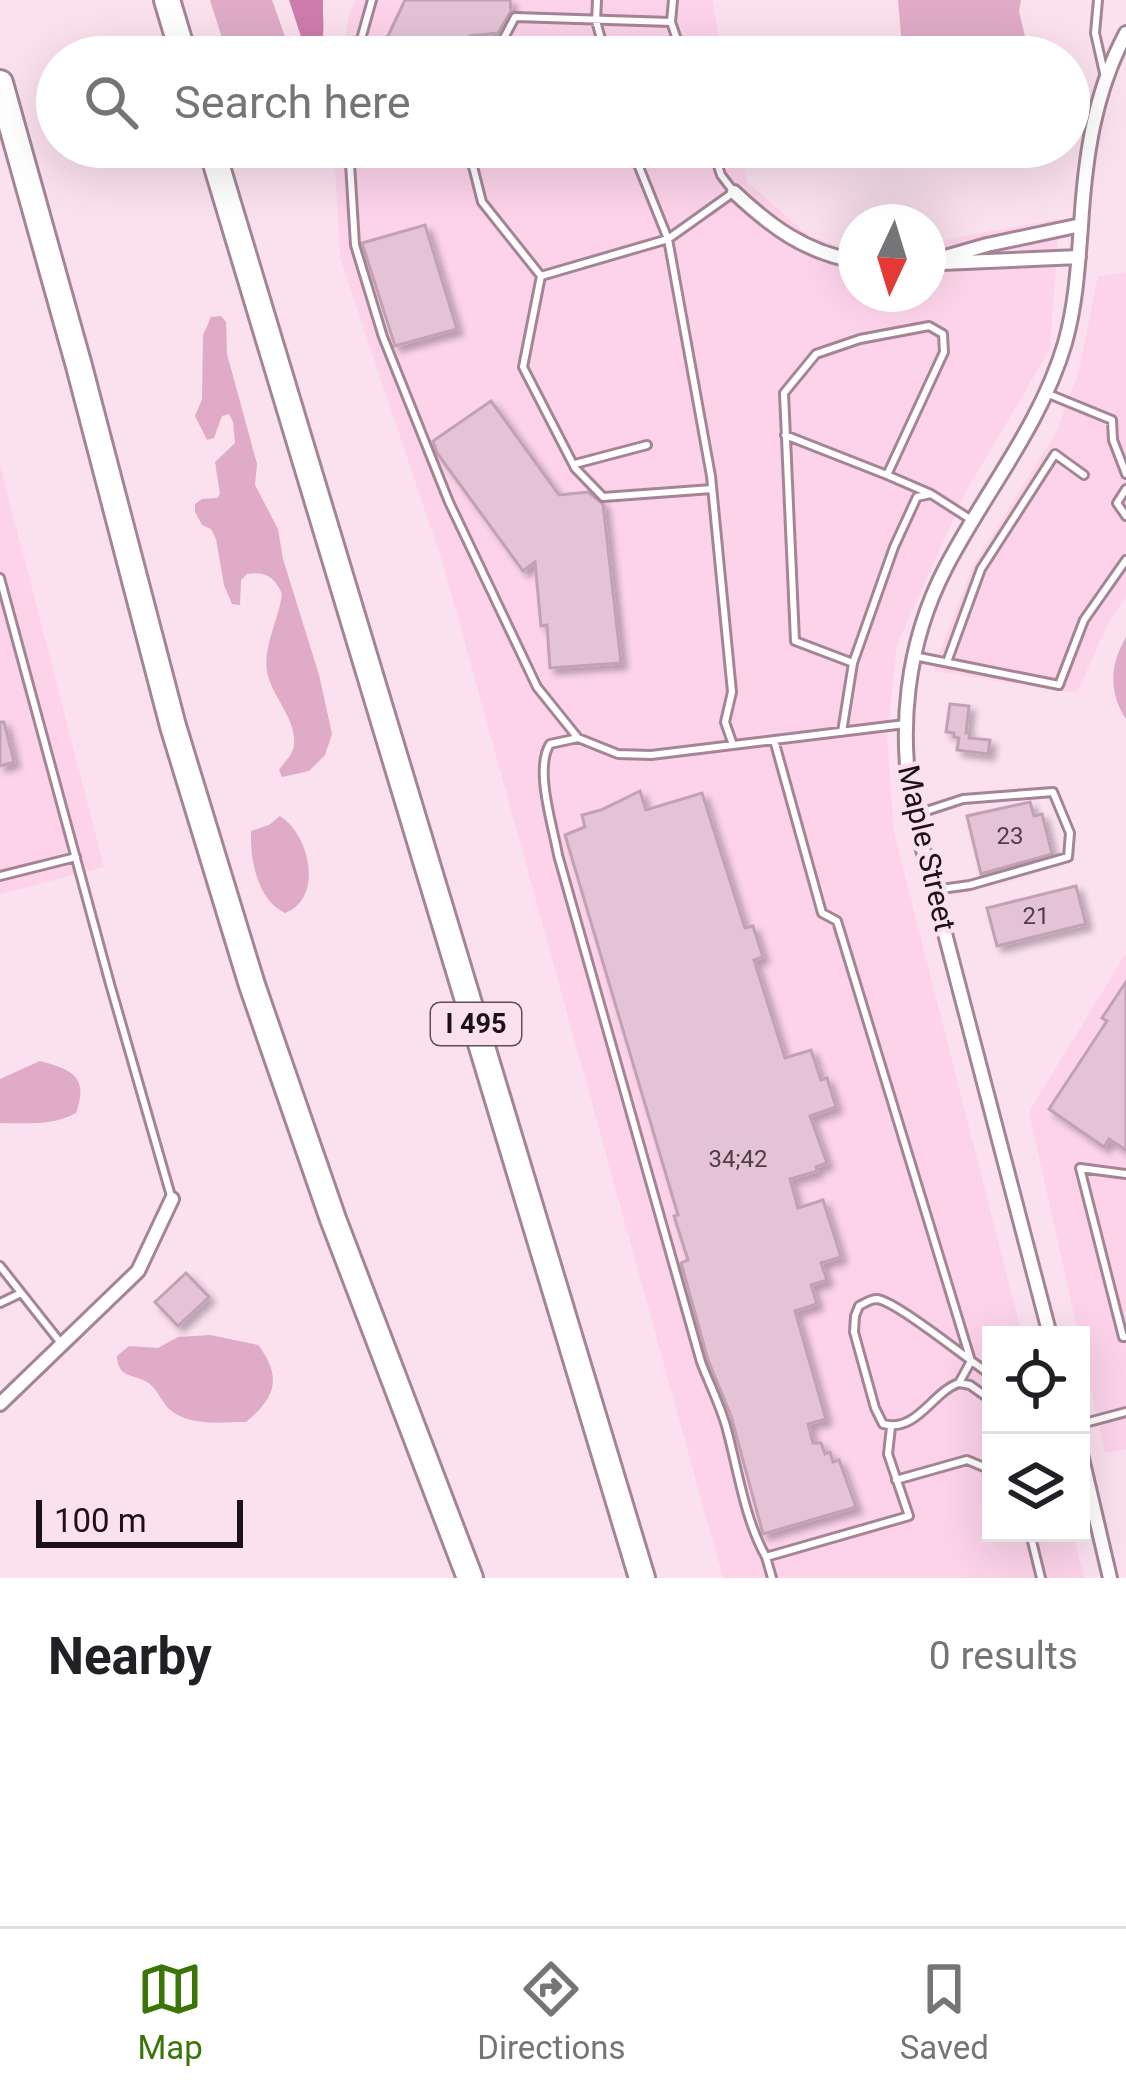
<!DOCTYPE html>
<style>
:root{--surface:#fff;--page:#f6f6f6;--text:#202124;--muted:#757577;--line:#e0e0e0;--accent:#3c7507}
body{margin:0;font-family:Roboto,sans-serif;background:var(--page);color:var(--text)}
.controls{position:absolute;right:36px;bottom:36px;display:grid;overflow:hidden;border-radius:0px;box-shadow:0 12px 48px #0002}
.controls button{width:108px;height:108px;display:grid;place-items:center;padding:0;border:0;border-bottom:3px solid var(--line);background:var(--surface);color:var(--text);font:60px sans-serif}
.compass{position:absolute;left:838px;top:204px;width:108px;height:108px;border-radius:50%;background:var(--surface);box-shadow:0 12px 48px #0002;rotate:184deg}
.scale{position:absolute;left:36px;bottom:30px;width:207px;box-sizing:border-box;padding-left:12px;border:6px solid #1c1117;border-top:0;font-size:33px;line-height:42px;white-space:nowrap;color:#1c1117;-webkit-text-stroke:9px #fbe0ee;paint-order:stroke}
.list{margin:0;padding:0;list-style:none}
h2{display:flex;justify-content:space-between;align-items:center;height:156px;margin:0;padding:0 48px;font-size:51px}
h2 small{font-size:39px;font-weight:400;color:var(--muted)}
.icon{flex:none;width:66px;height:66px;fill:none;stroke:currentColor;stroke-width:2;stroke-linecap:round;stroke-linejoin:round}
.map{position:relative;flex:none;width:1126px;height:1578px;overflow:hidden}
.search{position:absolute;background:var(--surface);box-shadow:0 12px 48px #0002;left:36px;right:36px;top:36px;height:132px;display:flex;align-items:center;gap:30px;box-sizing:border-box;padding:0 42px;border-radius:66px;color:var(--muted);font-size:45px}
.sheet{height:348px;background:var(--surface)}
nav{display:flex;justify-content:space-around;align-items:center;box-sizing:border-box;height:168px;border-top:3px solid var(--line);background:var(--surface);font-size:33px;color:var(--muted)}
nav a{display:grid;justify-items:center;gap:6px}
nav .on{color:var(--accent)}
.map>svg:first-child{display:block}
.built{fill:#fcd3e9}
.green{fill:#dfabc7}
.water{fill:#ce7dac}
.building{fill:#e4c3d5;stroke:#c1a1b2;stroke-width:3;filter:url(#shadow)}
.lines{fill:none;stroke-linecap:round;stroke-linejoin:round}
.service-casing{stroke:#a48596;stroke-width:12}
.minor-casing{stroke:#a48596;stroke-width:18}
.motorway-casing{stroke:#a48596;stroke-width:30}
.service{stroke:#fff;stroke-width:6}
.minor{stroke:#fff;stroke-width:12}
.motorway{stroke:#fff;stroke-width:24}
.labels{text-anchor:middle;dominant-baseline:central;stroke-width:10;stroke-linejoin:round;paint-order:stroke}
.number-label{font-size:24px;fill:#4e3e46}
.shield{fill:#fbe0ee;stroke:#5f4f58;stroke-width:3}
.shield-label{font-size:27px;font-weight:bold;fill:#1c1117}
.street-label{font-size:30px;fill:#1c1117;stroke:#fbe0ee}
</style>
<div class="map">
<svg width="1126" height="1578" viewBox="0 0 1126 1578">
<defs>
<filter id="shadow"><feDropShadow dx="5.5" dy="5.5" stdDeviation="3" flood-color="#0004"/></filter>
</defs>
<rect width="100%" height="100%" fill="#fbe0ee"/>
<!-- built -->
<path class="built" d="M 356,0 L 712,0 L 723,57 L 341,57 L 349,15 Z
M 334,147 L 740,147 L 747,182 L 809,236 L 856,251 L 856,294 L 928,294 L 928,243 L 1059,219 L 1050,349 L 965,493 L 897,645 L 887,737 L 894,833 L 1022,1335 L 991,1335 L 991,1533 L 1073,1533 L 1084,1578 L 723,1578 L 444,567 L 340,258 Z
M 1126,273 L 1126,596 L 1107,625 L 1077,693 L 933,671 L 972,568 L 1057,431 L 1079,371 L 1098,276 Z
M 0,465 L 104,867 L 0,894 Z
M 1126,953 L 1126,1449 L 1105,1453 L 1029,1112 Z"/>
<!-- green -->
<path class="green" d="M 210,0 L 272,0 L 289,48 L 289,57 L 228,57 Z
M 898,0 L 1021,0 L 1019,11 L 1027,45 L 1019,57 L 954,57 L 940,45 L 931,57 L 912,57 L 902,46 Z
M 221,316 L 226,322 L 227,354 L 257,464 L 255,485 L 278,529 L 283,559 L 319,675 L 332,734 L 325,755 L 309,771 L 282,777 L 279,770 C 284,762 293,755 294,745 C 297,719 271,696 267,671 C 263,646 279,619 282,594 C 275,577 265,571 247,574 L 241,580 L 240,605 L 232,604 L 224,585 L 216,539 L 211,529 L 202,525 L 195,512 L 195,504 L 202,499 L 217,498 L 220,494 L 215,462 L 235,443 L 233,422 L 229,414 L 222,416 L 214,438 L 207,440 L 195,416 L 202,399 L 203,335 L 211,317 Z
M 1126,637 L 1126,719 C 1108,691 1110,665 1126,637 Z
M 280,816 C 310,835 324,898 285,913 C 257,900 250,859 251,831 L 269,825 Z
M 40,1061 C 72,1070 89,1076 76,1113 C 53,1126 25,1123 0,1123 L 0,1079 Z
M 210,1335 L 258,1345 C 283,1377 275,1398 246,1422 C 221,1422 190,1427 169,1409 C 162,1402 158,1391 151,1385 C 136,1372 118,1381 117,1356 L 129,1346 L 158,1348 L 178,1337 Z"/>
<!-- water -->
<path class="water" d="M 289,0 L 323,0 C 322,20 328,42 314,57 L 305,49 Z"/>
<!-- building -->
<path class="building" d="M 405,0 L 510,0 L 511,11 L 498,33 L 470,36 L 460,57 L 378,57 Z
M 425,225 L 457,329 L 395,346 L 362,243 Z
M 491,401 L 559,495 L 588,492 L 603,504 L 621,663 L 550,668 L 547,625 L 541,626 L 535,562 L 523,571 L 437,453 L 433,441 Z
M 950,704 L 969,706 L 966,733 L 970,733 L 969,738 L 990,740 L 988,754 L 957,750 L 959,738 L 954,737 L 954,733 L 946,732 Z
M 0,722 L 4,722 L 14,762 L 0,766 Z
M 640,791 L 646,810 L 702,793 L 745,928 L 753,926 L 763,957 L 754,960 L 785,1058 L 811,1050 L 821,1080 L 827,1078 L 836,1107 L 810,1116 L 827,1163 L 816,1167 L 817,1171 L 790,1179 L 798,1208 L 823,1200 L 841,1257 L 821,1263 L 827,1280 L 811,1285 L 817,1304 L 795,1311 L 826,1419 L 808,1424 L 813,1443 L 821,1443 L 825,1454 L 830,1452 L 833,1462 L 839,1460 L 856,1507 L 763,1534 L 731,1416 L 708,1360 L 681,1263 L 688,1260 L 674,1216 L 678,1215 L 565,835 L 585,827 L 582,815 L 601,810 Z
M 1030,802 L 1034,816 L 1042,814 L 1052,854 L 981,874 L 967,816 Z
M 1076,886 L 1086,924 L 997,946 L 987,908 Z
M 1126,982 L 1126,1150 L 1109,1139 L 1104,1147 L 1049,1109 L 1107,1021 L 1102,1018 Z
M 186,1273 L 209,1297 L 178,1326 L 155,1302 Z"/>
<g class="lines">
<!-- service casing -->
<g class="service-casing">
<path id="service" d="M 597,0 L 596,21 L 606,57
M 673,0 L 671,22 L 683,57
M 1098,0 L 1095,33 L 1104,73
M 356,57 L 372,0
M 494,57 L 515,17 L 671,22
M 349,147 L 355,245 L 383,337 L 449,502 L 537,687 L 578,738 L 618,754 L 651,755 L 905,724
M 468,147 L 482,202 L 541,276
M 631,147 L 668,239 L 734,192 L 721,175 L 712,147
M 1046,393 L 1112,420 L 1113,440 L 1126,474
M 785,435 L 887,475
M 575,464 L 647,445
M 712,489 L 603,497 L 575,468 L 523,367 L 541,276 L 668,239 L 711,476 L 732,692 L 725,722 L 733,745
M 1126,489 L 1117,503 L 1126,516
M 0,578 L 110,984 L 171,1196
M 914,656 L 1059,685 L 1084,620 L 1126,560
M 947,662 L 981,569 L 1055,454 L 1084,475
M 853,663 L 795,641 L 784,393 L 816,354 L 860,339 L 929,326 L 943,334 L 944,352 L 887,475 L 931,494
M 842,732 L 853,663 L 894,547 L 917,497 L 931,494 L 970,519
M 578,738 L 550,744 C 534,769 553,826 558,855 L 701,1362 C 709,1383 720,1405 726,1426 C 738,1469 744,1518 766,1557
M 774,740 L 822,913 L 837,921 L 971,1361 L 959,1383 C 932,1392 917,1433 883,1424 L 875,1408 L 854,1332 L 855,1316 L 859,1306 C 865,1303 870,1299 877,1299 C 896,1301 970,1361 991,1375
M 914,815 L 963,799 L 1053,792 L 1070,833 L 1068,857 L 970,885 L 934,890
M 0,876 L 76,857
M 1126,1174 L 1080,1168 L 1123,1337 L 1126,1337
M 0,1266 L 60,1342
M 0,1303 L 19,1294
M 959,1383 L 970,1385 L 991,1400
M 1081,1424 L 1126,1412
M 896,1480 L 967,1460 L 991,1470
M 1030,1533 L 1041,1578
M 772,1578 L 766,1557 L 909,1516 L 888,1454 L 891,1427"/>
</g>
<!-- minor casing -->
<g class="minor-casing">
<path id="minor" d="M 734,192 C 770,226 806,253 856,261
M 928,262 L 987,245 L 1081,225
M 941,263 L 1079,257
M 1050,1335 L 914,815 C 897,731 906,644 946,567 C 985,492 1041,425 1065,343 C 1076,304 1078,265 1081,226 C 1085,158 1094,93 1126,33
M 0,1404 L 138,1271 L 172,1199
M 1081,1454 L 1110,1578"/>
</g>
<!-- motorway casing -->
<g class="motorway-casing">
<path id="motorway" d="M 167,0 L 184,57
M 0,83 L 79,366 L 173,726 L 252,985 L 333,1219 L 470,1578
M 211,147 L 642,1578"/>
</g>
<!-- service -->
<use href="#service" class="service"/>
<!-- minor -->
<use href="#minor" class="minor"/>
<!-- motorway -->
<use href="#motorway" class="motorway"/>
</g>
<g class="labels">
<!-- number labels -->
<g class="number-label">
<text x="1010" y="836">23</text>
<text x="1036" y="916">21</text>
<text x="738" y="1159">34;42</text>
</g>
<!-- shield labels -->
<rect class="shield" x="431" y="1003" width="90" height="42" rx="9"/>
<g class="shield-label">
<text x="476" y="1024">I 495</text>
</g>
<!-- street labels -->
<g class="street-label">
<text transform="translate(927 848) rotate(77)">Maple Street</text>
</g>
</g>
</svg>
<div class="controls">
<button><svg class="icon" aria-label="locate" viewBox="0 0 24 24"><circle cx="12" cy="12" r="6"/><path d="M12 2v4M12 18v4M2 12h4M18 12h4"/></svg></button>
<button><svg class="icon" aria-label="layers" viewBox="0 0 24 24"><path d="M12 4l9 5-9 5-9-5zM3 14l9 5 9-5"/></svg></button>
</div>
<svg class="compass" viewBox="-18 -18 36 36"><path d="M0-13l5 13h-10z" fill="#e53935"/><path d="M0 13l5-13h-10z" fill="#757577"/></svg>
<div class="scale">100 m</div>
<div class="search"><svg class="icon" aria-label="search" viewBox="0 0 24 24"><circle cx="10" cy="10" r="6"/><path d="M15 15l6 6"/></svg>Search here</div>
</div>
<section class="sheet">
<h2>Nearby<small>0 results</small></h2>
<ul class="list">
</ul>
</section>
<nav>
<a class="on"><svg class="icon" aria-label="map" viewBox="0 0 24 24"><path d="M3 6l6-2 6 2 6-2v14l-6 2-6-2-6 2zM9 4v14M15 6v14"/></svg>Map</a>
<a><svg class="icon" aria-label="directions" viewBox="0 0 24 24"><path d="M12 3l9 9-9 9-9-9zM9 14v-3h6M13 9l2 2-2 2"/></svg>Directions</a>
<a><svg class="icon" aria-label="saved" viewBox="0 0 24 24"><path d="M7 4h10v16l-5-4-5 4z"/></svg>Saved</a>
</nav>
